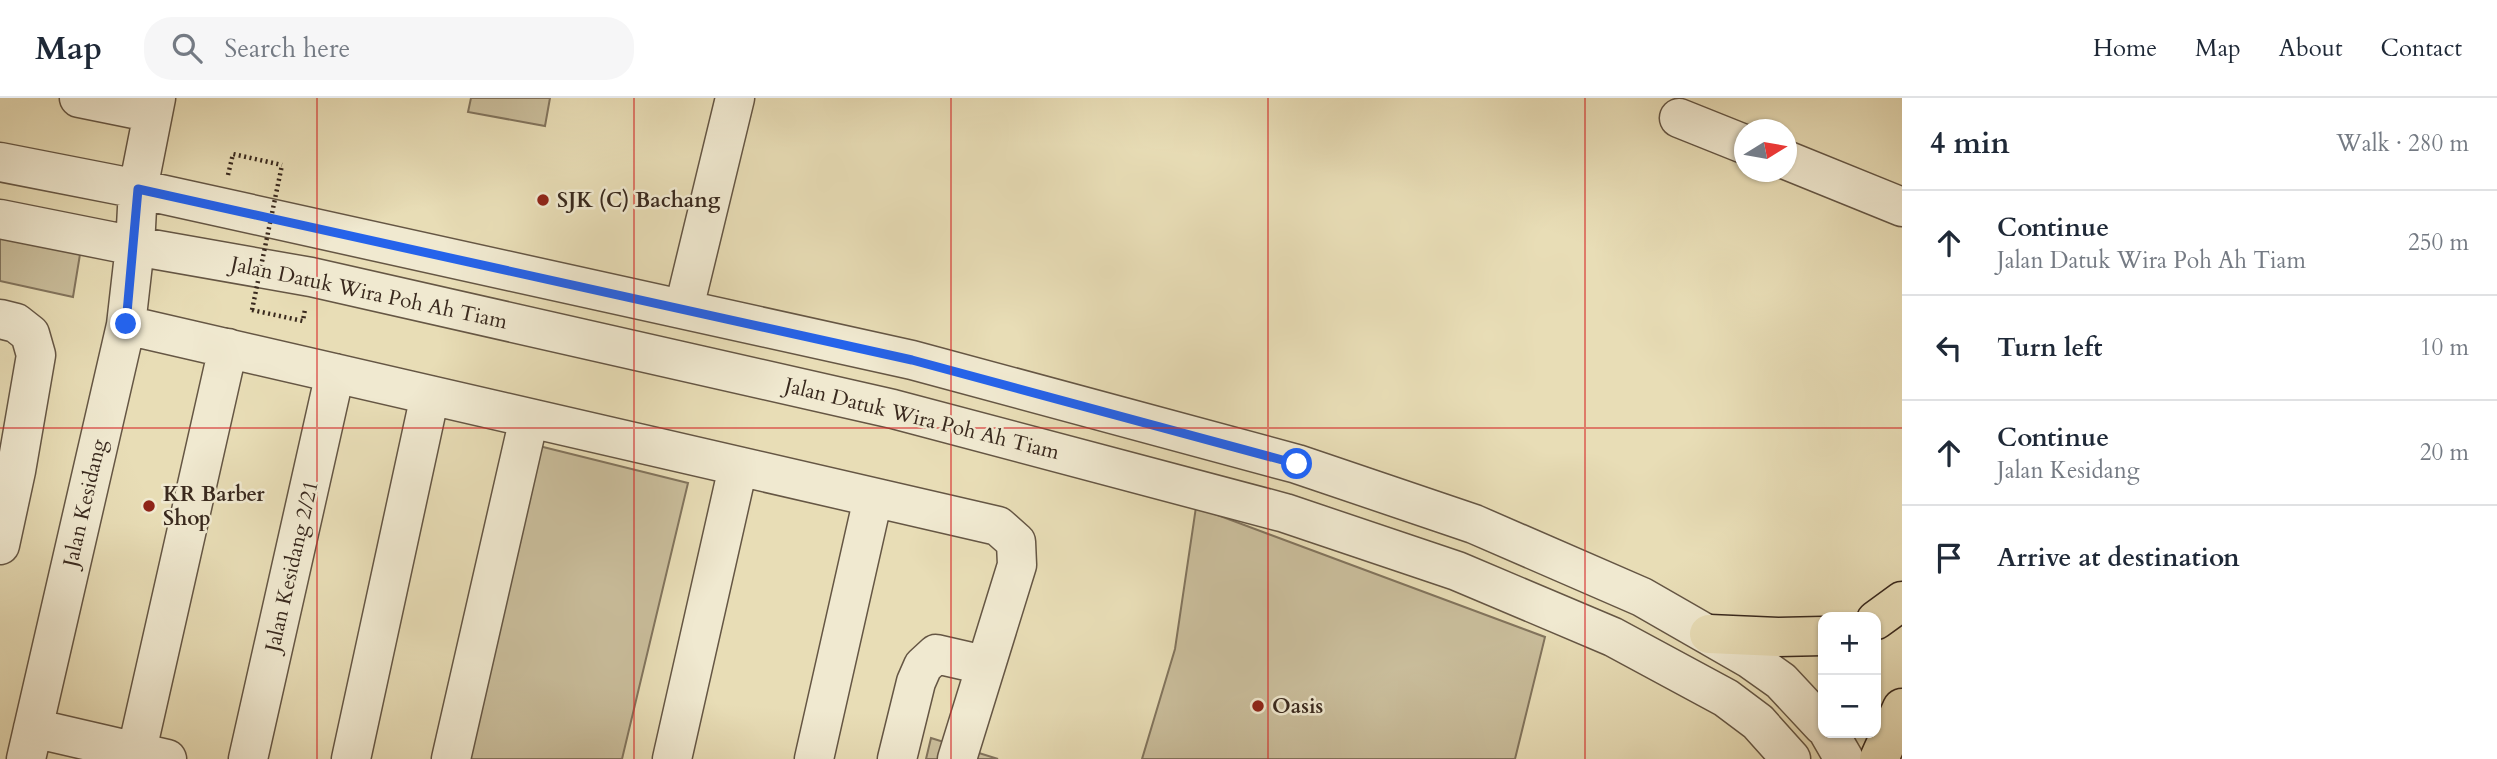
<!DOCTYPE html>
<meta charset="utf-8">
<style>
:root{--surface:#fff;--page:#f6f6f7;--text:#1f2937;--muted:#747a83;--line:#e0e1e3}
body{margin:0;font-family:Cardo,serif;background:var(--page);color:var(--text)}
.controls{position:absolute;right:21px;bottom:21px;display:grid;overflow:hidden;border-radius:14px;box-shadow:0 2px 5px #0004}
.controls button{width:63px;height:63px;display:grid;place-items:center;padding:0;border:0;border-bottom:2px solid var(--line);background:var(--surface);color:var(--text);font:35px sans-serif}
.compass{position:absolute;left:1734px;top:21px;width:63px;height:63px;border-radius:50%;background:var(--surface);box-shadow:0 2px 5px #0004;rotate:79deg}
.stop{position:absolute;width:21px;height:21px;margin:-16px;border:5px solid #2563eb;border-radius:50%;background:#fff}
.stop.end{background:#2563eb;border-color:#fff;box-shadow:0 2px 7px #0008}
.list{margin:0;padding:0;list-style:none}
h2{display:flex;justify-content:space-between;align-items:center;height:91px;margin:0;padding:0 28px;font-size:30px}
h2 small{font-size:23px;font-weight:400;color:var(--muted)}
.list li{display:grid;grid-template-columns:46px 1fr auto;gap:21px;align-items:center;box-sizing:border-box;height:105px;padding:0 28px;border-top:2px solid var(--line)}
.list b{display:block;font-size:26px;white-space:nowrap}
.list p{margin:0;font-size:23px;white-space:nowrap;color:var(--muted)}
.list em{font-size:23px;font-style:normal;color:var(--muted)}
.icon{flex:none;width:38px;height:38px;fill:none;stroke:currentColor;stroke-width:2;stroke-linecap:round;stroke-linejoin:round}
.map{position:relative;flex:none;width:1902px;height:661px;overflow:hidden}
header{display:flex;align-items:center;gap:42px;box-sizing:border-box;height:98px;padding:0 35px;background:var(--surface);border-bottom:2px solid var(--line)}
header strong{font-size:33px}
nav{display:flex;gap:38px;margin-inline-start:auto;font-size:24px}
.search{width:490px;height:63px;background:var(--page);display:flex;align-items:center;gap:18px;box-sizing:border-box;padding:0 24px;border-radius:28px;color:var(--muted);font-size:26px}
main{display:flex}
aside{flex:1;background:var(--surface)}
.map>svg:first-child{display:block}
.green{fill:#cabe9c;stroke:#82745d;stroke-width:2}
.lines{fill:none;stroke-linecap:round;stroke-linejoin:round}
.minor-casing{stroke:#655644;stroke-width:41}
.major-casing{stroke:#39291e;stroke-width:41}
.path{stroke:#39291e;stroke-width:4.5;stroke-dasharray:2 3.5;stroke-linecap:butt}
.minor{stroke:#f0e9d0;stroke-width:38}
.major{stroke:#e8ddb6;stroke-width:38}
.path-bridge{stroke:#39291e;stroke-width:4.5;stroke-dasharray:2 3.5;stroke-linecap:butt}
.route{stroke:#2563eb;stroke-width:9}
.grid{fill:none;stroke:#d62828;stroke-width:2;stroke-opacity:0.55}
.poi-dot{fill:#8f2418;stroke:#f0e9d0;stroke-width:2.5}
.labels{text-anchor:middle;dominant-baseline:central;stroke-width:5;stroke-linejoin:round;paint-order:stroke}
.poi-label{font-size:21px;font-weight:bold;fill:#39291e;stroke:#f0e9d0;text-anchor:start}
.street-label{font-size:21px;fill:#39291e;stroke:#f0e9d0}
</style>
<header>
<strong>Map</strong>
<div class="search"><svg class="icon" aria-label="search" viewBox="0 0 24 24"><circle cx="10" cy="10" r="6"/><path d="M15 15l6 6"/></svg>Search here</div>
<nav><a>Home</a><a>Map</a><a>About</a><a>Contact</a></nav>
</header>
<main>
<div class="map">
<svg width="1902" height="661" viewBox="0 0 1902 661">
<rect width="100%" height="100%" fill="#e8ddb6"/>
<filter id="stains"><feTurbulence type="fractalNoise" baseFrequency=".00286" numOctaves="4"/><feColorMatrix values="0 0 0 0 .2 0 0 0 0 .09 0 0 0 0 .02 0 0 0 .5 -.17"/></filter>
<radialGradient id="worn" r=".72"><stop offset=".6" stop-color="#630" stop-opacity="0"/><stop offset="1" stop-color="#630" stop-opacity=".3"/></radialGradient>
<!-- green -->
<path class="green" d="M 471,0 L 550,0 L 545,28 L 468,14 Z
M 0,121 L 83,138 L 73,199 L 0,183 Z
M 523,344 L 688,385 L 622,661 L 451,661 Z
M 1196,409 L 1545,539 L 1515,661 L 1142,661 L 1175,551 Z
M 931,640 L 998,661 L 926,661 Z"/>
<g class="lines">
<!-- minor casing -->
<g class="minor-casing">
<path id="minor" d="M 79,0 L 153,15
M 1679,20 L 1744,46
M 1786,62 L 1902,109
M 0,64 L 138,91 L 912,262 L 1297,366 L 1474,426 L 1642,499 L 1750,561 L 1781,583 L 1823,628
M 0,121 L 135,148 L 311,179 L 893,311 L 1285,415 L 1457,473 L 1613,539 L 1726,600 L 1758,624 L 1791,661
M 684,210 L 735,0
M 0,221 L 16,225 L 30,236 L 36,257 L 16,373 L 0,447
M 126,227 L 998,428 L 1016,444 L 1017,467 L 957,661
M 33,630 L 167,661
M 1829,635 L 1844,661
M 26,661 L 126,227 L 135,148 L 138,91 L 156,0
M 135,661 L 228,250
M 248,661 L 335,275
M 351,661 L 430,297
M 451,661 L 529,320
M 672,661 L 738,369
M 814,661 L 873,400
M 897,661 L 916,584 L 923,568 L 936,556 L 984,567"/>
</g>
<!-- major casing -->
<g class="major-casing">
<path id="major" d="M 1876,522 L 1902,503
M 1709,536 L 1778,539 L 1823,538
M 1879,661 L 1902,610"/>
</g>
<!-- path -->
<path class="path" d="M 228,77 L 233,56 L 282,67
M 252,212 L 303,223 L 305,211"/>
<!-- minor -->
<use href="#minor" class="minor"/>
<!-- major -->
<use href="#major" class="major"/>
<!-- path-bridge -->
<path class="path-bridge" d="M 252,212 L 282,67"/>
</g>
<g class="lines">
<!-- route -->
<path class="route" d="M 126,226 L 138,91 L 912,262 L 1297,366"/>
</g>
<!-- grid -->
<path class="grid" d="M 317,0 L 317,661M 634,0 L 634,661M 951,0 L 951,661M 1268,0 L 1268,661M 1585,0 L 1585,661M 0,330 L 1902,330"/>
<!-- markers -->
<g class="poi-dot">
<circle cx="543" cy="102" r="7"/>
<circle cx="149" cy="408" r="7"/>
<circle cx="1258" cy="608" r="7"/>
</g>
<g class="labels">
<!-- poi labels -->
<g class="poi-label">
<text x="557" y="102">SJK (C) Bachang</text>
<text x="163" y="396">KR Barber<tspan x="163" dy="24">Shop</tspan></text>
<text x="1272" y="608">Oasis</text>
</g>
<!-- street labels -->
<g class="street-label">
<text transform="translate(369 195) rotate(12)">Jalan Datuk Wira Poh Ah Tiam</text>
<text transform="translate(922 321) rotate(14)">Jalan Datuk Wira Poh Ah Tiam</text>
<text transform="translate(85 405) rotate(-77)">Jalan Kesidang</text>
<text transform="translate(292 468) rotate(-77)">Jalan Kesidang 2/21</text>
</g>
</g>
<rect width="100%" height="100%" filter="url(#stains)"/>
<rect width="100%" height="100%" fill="url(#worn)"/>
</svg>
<div class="controls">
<button>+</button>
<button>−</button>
</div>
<svg class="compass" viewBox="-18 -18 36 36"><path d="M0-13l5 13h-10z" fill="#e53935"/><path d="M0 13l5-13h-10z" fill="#747a83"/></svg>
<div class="stop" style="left:1297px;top:366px"></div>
<div class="stop end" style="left:126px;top:226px"></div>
</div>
<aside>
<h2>4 min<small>Walk · 280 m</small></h2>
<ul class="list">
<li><svg class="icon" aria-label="ahead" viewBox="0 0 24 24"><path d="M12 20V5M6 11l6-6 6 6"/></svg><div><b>Continue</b><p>Jalan Datuk Wira Poh Ah Tiam</p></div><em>250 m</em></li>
<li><svg class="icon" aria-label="left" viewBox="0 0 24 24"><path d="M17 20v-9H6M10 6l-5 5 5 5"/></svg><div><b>Turn left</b></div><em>10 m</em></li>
<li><svg class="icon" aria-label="ahead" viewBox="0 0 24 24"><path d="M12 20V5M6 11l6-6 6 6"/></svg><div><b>Continue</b><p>Jalan Kesidang</p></div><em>20 m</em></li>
<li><svg class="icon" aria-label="arrive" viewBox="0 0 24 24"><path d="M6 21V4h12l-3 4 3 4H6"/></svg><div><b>Arrive at destination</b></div></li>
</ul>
</aside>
</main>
